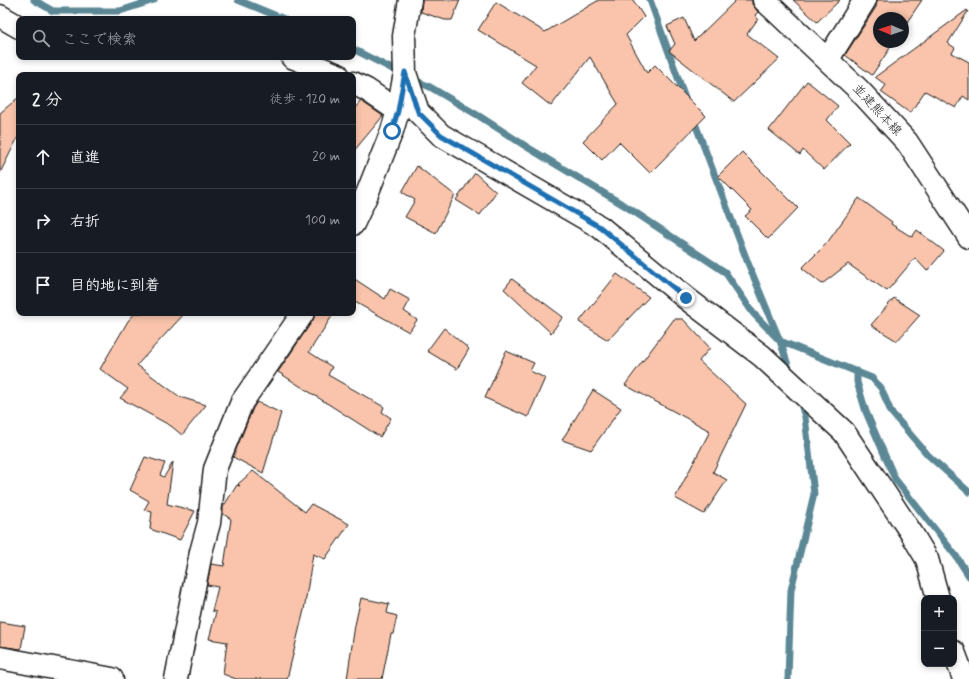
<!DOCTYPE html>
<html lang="ja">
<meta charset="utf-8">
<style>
:root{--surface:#171b24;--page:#242831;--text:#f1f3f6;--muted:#9ea1a6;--line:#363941}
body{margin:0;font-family:Mynerve,"Klee One",sans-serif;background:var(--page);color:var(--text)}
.controls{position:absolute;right:12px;bottom:12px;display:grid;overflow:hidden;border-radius:8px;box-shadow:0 2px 6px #0003}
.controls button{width:36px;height:36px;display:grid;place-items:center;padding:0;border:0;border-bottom:1px solid var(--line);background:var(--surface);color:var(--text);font:20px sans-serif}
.compass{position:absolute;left:873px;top:12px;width:36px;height:36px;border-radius:50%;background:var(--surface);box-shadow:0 2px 6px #0003;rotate:272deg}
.stop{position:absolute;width:12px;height:12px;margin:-9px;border:3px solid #1f6fb2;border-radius:50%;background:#fff}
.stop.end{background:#1f6fb2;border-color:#fff;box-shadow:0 1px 4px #0008}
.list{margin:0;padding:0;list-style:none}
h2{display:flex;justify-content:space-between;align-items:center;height:52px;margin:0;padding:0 16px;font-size:17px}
h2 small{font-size:13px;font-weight:400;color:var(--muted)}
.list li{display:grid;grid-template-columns:26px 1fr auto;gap:12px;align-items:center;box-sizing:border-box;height:64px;padding:0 16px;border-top:1px solid var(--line)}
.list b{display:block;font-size:15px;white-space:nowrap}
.list em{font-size:13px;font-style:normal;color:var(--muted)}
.icon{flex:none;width:22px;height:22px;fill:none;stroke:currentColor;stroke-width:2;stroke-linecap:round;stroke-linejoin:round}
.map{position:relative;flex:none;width:969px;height:679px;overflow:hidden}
.search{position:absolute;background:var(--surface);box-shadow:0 2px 6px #0003;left:16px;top:16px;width:340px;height:44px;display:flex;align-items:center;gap:10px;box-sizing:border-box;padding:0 14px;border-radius:8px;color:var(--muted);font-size:15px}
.panel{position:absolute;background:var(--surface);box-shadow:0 2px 6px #0003;left:16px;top:72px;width:340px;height:244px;border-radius:8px}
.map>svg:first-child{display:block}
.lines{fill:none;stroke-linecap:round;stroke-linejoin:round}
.stream{stroke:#5c8896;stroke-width:7}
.building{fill:#f9c4ab;stroke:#1c1c1c}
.minor-casing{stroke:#1c1c1c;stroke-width:25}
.major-casing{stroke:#1c1c1c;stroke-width:25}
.minor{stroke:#fff;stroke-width:22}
.major{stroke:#fff;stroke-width:22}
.route{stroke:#1f6fb2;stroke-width:5}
.labels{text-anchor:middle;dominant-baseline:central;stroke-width:4;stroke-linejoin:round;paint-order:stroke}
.street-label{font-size:13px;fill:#1c1c1c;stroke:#fff}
</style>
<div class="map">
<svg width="969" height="679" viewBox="0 0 969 679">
<rect width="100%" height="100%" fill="#fff"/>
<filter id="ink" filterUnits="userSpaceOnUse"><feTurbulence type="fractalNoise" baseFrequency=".025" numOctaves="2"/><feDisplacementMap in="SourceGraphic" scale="8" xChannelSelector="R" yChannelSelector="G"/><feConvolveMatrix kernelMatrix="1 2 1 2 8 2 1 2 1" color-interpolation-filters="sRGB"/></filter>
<g filter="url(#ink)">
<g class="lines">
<!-- stream -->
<path class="stream" d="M 34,0 L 53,11 L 120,11 L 154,0
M 238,0 L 284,19
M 650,0 L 687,103
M 353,49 L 402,74
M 412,79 L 430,87 L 479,116 L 527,147 L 627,207 L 725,272 L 753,313 L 780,341 L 872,378 L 881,388 L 891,412 L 928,455 L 969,492
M 693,118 L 748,263 L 780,341 L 791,374
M 857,371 L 857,382 L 866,412 L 895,479 L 956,556 L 969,576
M 788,679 L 791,590 L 814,494 L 805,417 L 800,401"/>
</g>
<!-- building -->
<path class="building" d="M 422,0 L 460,0 L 452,20 L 445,20 L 421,12 Z
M 599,0 L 633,0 L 644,17 L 626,35 L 647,73 L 655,65 L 706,116 L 650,173 L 619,142 L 602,160 L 583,141 L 618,104 L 590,57 L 551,106 L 522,83 L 536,65 L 478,30 L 496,2 L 545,32 Z
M 736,0 L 752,0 L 752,4 L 758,12 L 755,15 L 758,19 L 747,34 L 779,59 L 734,102 L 669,51 L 675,44 L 667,26 L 684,18 L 694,41 Z
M 793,0 L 840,0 L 817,22 Z
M 877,0 L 922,0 L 903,28 L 903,18 L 879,18 L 879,42 L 894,42 L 872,75 L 845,55 L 876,7 Z
M 967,10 L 968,11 L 948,43 L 955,48 L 952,53 L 969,62 L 969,100 L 963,96 L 956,108 L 925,91 L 910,113 L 881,92 L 886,85 L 875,77 Z
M 807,81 L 838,106 L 827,120 L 850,143 L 824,170 L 803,150 L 800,155 L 769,130 Z
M 19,97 L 19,135 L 0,173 L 0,113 Z
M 361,101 L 383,116 L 353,152 L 353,110 Z
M 742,152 L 798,208 L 768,239 L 745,216 L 752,210 L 718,176 Z
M 417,166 L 455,195 L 436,233 L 405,217 L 415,200 L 402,192 Z
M 475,173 L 496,192 L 480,215 L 456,200 Z
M 859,198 L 892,222 L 891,224 L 907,234 L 912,237 L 917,230 L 944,251 L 927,271 L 915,258 L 887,291 L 848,264 L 822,284 L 802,268 L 827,243 Z
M 617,274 L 649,297 L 608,340 L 579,322 Z
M 353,278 L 385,299 L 390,289 L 410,300 L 404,311 L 417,320 L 409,332 L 353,301 Z
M 512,279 L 563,317 L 551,333 L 504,289 Z
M 894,298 L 920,315 L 897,341 L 871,325 Z
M 135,313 L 185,313 L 137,365 L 180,397 L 206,405 L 182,435 L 171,426 L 120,398 L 128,389 L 100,369 L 128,321 Z
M 315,313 L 334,313 L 309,352 L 332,367 L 328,375 L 384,407 L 382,412 L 391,418 L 380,437 L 278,372 L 313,320 Z
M 674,319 L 683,319 L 710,348 L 699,361 L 746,404 L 713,472 L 727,480 L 704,514 L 675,498 L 710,431 L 625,385 Z
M 444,328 L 469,349 L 457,369 L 427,351 Z
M 506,351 L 534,363 L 530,371 L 545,378 L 528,417 L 485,398 Z
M 593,390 L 621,408 L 591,450 L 562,440 Z
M 257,402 L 281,413 L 263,473 L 233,457 L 253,408 Z
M 145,457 L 165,463 L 160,475 L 164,477 L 173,462 L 167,504 L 195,511 L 180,540 L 150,529 L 152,512 L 144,510 L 149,501 L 130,490 Z
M 253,471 L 305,512 L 311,504 L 349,524 L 325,559 L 313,554 L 304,610 L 287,679 L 236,679 L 223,674 L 227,642 L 209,639 L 216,612 L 212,611 L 218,587 L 207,585 L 211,564 L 224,566 L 231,519 L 223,514 L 223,507 L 237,485 L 240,486 L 238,484 Z
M 361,598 L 389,604 L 387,613 L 397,616 L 393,634 L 391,634 L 382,679 L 347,679 L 355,625 Z
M 0,622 L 25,626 L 21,649 L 0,646 Z"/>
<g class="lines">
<!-- minor casing -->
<g class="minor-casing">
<path id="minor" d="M 0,16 L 19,27
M 292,57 L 338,75
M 828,59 L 865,0
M 405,73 L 418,112 L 441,135 L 600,227 L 686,298 L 762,356 L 844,432 L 912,534 L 927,559 L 938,598
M 353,83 L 367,90 L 398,111
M 353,224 L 367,194 L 392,131 L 398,111 L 405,73 L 404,36 L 410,0
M 954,652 L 964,679
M 0,658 L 112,679
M 176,679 L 201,552 L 209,523 L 215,469 L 242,402 L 303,313"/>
</g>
<!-- major casing -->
<g class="major-casing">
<path id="major" d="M 764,0 L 858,89 L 907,142 L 969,237"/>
</g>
<!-- minor -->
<use href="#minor" class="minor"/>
<!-- major -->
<use href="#major" class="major"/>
</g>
</g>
<g class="lines" filter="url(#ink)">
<!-- route -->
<path class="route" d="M 392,131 L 398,111 L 405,72 L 418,112 L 441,135 L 600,227 L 686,298"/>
</g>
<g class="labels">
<!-- street labels -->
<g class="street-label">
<text transform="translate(877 110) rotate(47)">並建熊本線</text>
</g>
</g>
</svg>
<div class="controls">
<button>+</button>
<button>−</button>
</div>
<svg class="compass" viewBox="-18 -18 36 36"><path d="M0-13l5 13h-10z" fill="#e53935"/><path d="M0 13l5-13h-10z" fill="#9ea1a6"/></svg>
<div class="stop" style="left:392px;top:131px"></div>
<div class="stop end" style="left:686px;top:298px"></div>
<div class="search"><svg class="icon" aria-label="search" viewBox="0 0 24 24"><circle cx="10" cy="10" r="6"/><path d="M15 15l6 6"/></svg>ここで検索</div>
<section class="panel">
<h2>2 分<small>徒歩 · 120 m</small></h2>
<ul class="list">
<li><svg class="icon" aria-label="ahead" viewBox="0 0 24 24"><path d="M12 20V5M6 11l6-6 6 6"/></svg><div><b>直進</b></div><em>20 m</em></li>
<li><svg class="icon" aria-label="right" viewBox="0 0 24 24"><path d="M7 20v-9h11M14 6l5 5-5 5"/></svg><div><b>右折</b></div><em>100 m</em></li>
<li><svg class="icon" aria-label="arrive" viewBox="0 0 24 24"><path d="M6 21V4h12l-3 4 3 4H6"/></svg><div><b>目的地に到着</b></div></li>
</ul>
</section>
</div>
